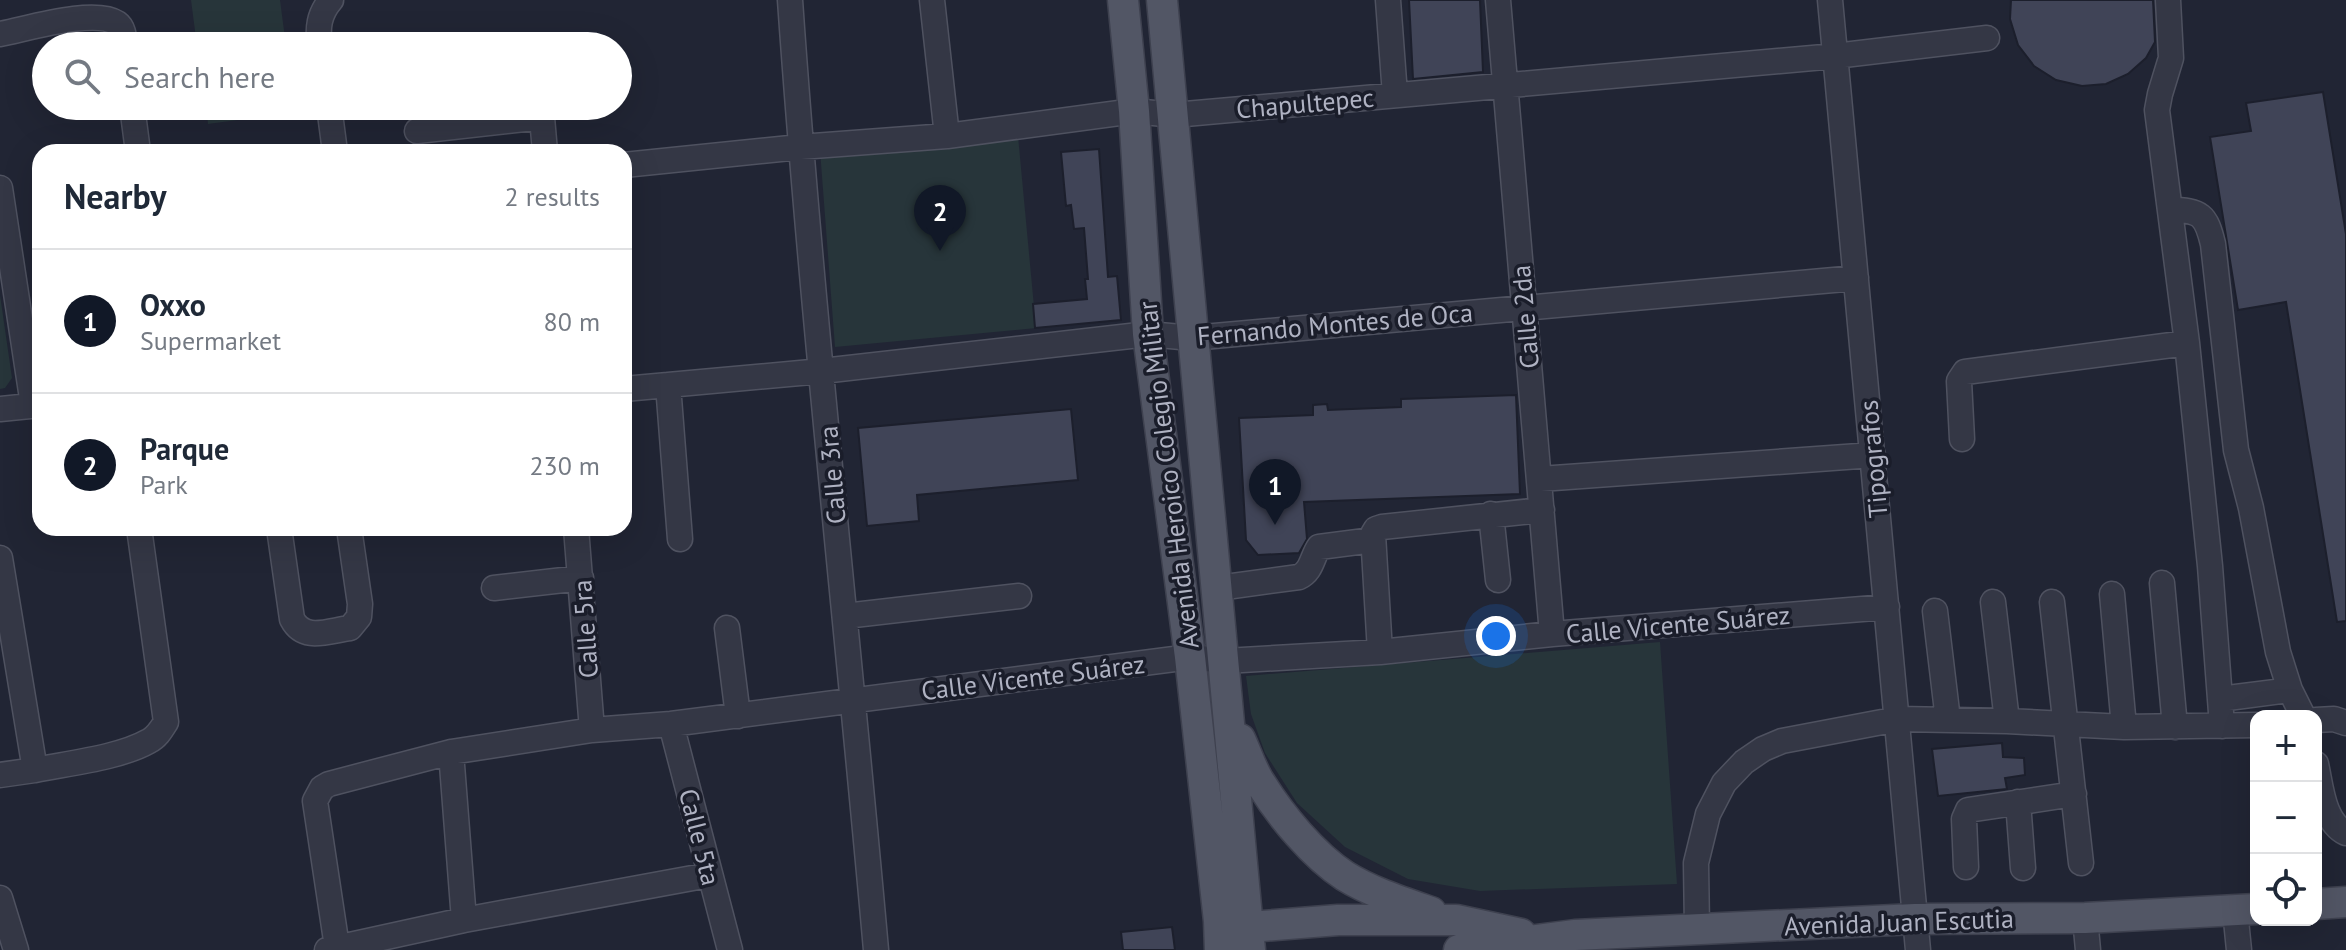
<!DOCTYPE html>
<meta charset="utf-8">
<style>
:root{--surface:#fff;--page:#f6f6f7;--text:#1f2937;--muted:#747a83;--line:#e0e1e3;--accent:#111827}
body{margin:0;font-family:"PT Sans",sans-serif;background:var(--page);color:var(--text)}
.controls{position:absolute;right:24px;bottom:24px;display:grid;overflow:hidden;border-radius:16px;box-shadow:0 8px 32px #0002}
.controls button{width:72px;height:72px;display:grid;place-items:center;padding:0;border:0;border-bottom:2px solid var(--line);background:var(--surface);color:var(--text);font:40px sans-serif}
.you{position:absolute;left:1496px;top:636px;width:28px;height:28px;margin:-20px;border:6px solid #fff;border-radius:50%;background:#1a73e8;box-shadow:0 0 0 12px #1a73e833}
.badge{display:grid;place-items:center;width:52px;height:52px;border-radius:50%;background:var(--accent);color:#fff;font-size:26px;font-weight:700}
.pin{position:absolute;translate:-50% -66px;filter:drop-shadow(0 2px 4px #0008)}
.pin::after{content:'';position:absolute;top:42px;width:28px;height:24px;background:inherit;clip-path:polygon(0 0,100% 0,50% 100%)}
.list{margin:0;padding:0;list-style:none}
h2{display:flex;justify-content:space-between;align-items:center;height:104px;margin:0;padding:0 32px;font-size:34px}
h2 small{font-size:26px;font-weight:400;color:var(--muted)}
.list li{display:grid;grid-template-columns:52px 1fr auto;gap:24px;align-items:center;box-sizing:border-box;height:144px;padding:0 32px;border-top:2px solid var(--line)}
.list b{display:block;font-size:30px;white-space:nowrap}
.list p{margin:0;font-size:26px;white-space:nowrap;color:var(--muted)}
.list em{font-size:26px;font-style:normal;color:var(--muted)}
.icon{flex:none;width:44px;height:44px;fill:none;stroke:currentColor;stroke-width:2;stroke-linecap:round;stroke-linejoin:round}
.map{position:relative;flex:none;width:2346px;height:950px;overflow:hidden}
.search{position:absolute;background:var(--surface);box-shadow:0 8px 32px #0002;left:32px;top:32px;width:600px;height:88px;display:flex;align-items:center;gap:20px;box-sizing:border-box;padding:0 28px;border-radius:44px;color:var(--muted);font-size:30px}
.panel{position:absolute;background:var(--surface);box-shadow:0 8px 32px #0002;left:32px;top:144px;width:600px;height:392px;border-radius:24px}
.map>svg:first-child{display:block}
.green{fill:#27353a}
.building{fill:#404457;stroke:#1c1f2c;stroke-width:2}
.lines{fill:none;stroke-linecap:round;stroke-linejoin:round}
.minor-casing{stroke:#4f5260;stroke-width:27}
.major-casing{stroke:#3e414f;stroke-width:33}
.minor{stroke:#343745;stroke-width:24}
.major{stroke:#525665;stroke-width:30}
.labels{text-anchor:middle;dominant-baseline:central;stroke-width:7;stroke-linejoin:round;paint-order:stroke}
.street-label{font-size:26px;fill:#afb2c2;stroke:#1a1d2a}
</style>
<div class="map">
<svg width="2346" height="950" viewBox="0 0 2346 950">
<rect width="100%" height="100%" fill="#212534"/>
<!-- green -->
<path class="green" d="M 191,0 L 280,0 L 286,46 L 197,46 Z
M 206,106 L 295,106 L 296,112 L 208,124 Z
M 1018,136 L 1036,328 L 835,347 L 820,150 Z
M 0,295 L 12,378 L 5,388 L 0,389 Z
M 1660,642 L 1677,884 L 1480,891 L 1408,879 L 1345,847 L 1297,803 L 1265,753 L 1251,714 L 1246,676 Z"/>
<!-- building -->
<path class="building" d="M 1409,0 L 1480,0 L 1483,72 L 1413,79 Z
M 2011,0 L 2153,0 L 2155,42 L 2146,58 L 2128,74 L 2106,84 L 2082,86 L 2056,80 L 2034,66 L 2018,45 L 2010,19 Z
M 2323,92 L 2346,234 L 2346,621 L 2337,622 L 2286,302 L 2238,310 L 2210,137 L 2251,131 L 2246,103 Z
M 1099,149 L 1108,277 L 1117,276 L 1121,320 L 1035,328 L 1033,304 L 1087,299 L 1085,279 L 1088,279 L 1084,228 L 1074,229 L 1071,205 L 1066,206 L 1061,152 Z
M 1516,395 L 1520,494 L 1304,502 L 1307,539 L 1299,553 L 1258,555 L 1246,540 L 1239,418 L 1313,415 L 1313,405 L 1327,404 L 1328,410 L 1401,407 L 1401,399 Z
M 1071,409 L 1078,480 L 917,495 L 919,521 L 867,526 L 858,428 Z
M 2002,743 L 2003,757 L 2024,758 L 2025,775 L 2005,778 L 2007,789 L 1938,796 L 1932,749 Z
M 1172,927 L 1175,950 L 1123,950 L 1121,932 Z"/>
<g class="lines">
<!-- minor casing -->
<g class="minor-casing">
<path id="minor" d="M 790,0 C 812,317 848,633 876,950
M 932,0 L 947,136
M 1388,0 L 1395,95
M 1498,0 L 1552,634
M 1830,0 L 1918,950
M 2168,0 L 2171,58 L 2160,94 L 2157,110 L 2187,343 L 2210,566 L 2222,726
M 0,34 C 27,29 94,8 117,23 C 124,28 124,38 125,46
M 320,46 C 317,28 319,14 331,0
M 132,106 L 138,152
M 329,106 L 335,152
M 541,106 L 545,152
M 417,131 L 542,117
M 624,165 L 800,147 L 947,136 L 1134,111 L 1174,115 L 1835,56 L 1987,38
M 0,188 L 33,405
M 2170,210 C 2201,210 2206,215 2213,244 L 2236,450 L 2251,508 L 2278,652 L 2290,690 L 2303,716
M 668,385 L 680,539
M 624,389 L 822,371 L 1148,334 L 1192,338 L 1856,278
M 0,409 L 40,405
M 1962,439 L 1959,381 L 1965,372 L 2187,343
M 1540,479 L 1873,455
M 1491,514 L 1498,580
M 279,528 L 292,619 C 304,642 327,631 350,628 L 359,617 L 360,604 L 349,528
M 576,528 L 592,730
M 0,558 L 35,770 L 0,775
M 2162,583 L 2175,727
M 494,588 L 581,578
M 1218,588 L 1299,577 C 1312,571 1312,557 1319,547 L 1373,540
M 2112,594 L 2124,727
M 1993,602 L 2007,721
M 2052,602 L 2081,863
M 1935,611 L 1948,720
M 845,616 L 1019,596
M 727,628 L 738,716
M 1380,652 L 1373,534 L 1376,529 L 1382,527 L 1542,510
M 2220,699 L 2290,690
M 2316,720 L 2334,719 L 2346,723
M 671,724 L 730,950
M 451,752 L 464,920
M 2316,764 C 2321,786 2323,822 2346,833
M 35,770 C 69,763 119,758 149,741 C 157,737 161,730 166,722 L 139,528
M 2018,802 L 2023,868
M 1966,867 L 1964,819 L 1968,810 L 2074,794
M 0,898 L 16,950
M 2235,910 L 2239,950
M 2085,918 L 2088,950
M 1697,929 L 1696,863 L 1708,814 L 1724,783 L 1744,762 L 1763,749 L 1782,741 L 1898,719 L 2007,721 L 2124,727 L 2256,725
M 337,947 L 315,801 L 322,788 L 329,784 L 451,752 L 592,730 L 671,724 L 1190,657 L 1225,661 L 1380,652 L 1552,634 L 1887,607
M 327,950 L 464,920 L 709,875"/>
</g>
<!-- major casing -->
<g class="major-casing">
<path id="major" d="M 1123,0 L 1134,111 L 1148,334 L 1190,657 L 1219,921 L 1220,950
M 1162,0 L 1250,950
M 1240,739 C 1247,754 1252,771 1261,784 C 1281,816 1313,855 1345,876 C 1371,892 1402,902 1431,912
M 2316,904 L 2346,902
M 1231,923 L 1250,927 L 1338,920 L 1456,920 L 1521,934
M 1459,950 L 1575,935 L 1915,919 L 2085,918 L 2256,909"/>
</g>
<!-- minor -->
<use href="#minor" class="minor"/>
<!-- major -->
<use href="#major" class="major"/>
</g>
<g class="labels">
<!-- street labels -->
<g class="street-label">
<text transform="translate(1305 103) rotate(-5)">Chapultepec</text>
<text transform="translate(1525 317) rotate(-95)">Calle 2da</text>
<text transform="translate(1335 324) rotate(-5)">Fernando Montes de Oca</text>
<text transform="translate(1873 459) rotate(-95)">Tipografos</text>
<text transform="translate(832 475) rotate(-95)">Calle 3ra</text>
<text transform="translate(1168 475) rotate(-97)">Avenida Heroico Colegio Militar</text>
<text transform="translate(1678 624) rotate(-5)">Calle Vicente Suárez</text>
<text transform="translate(585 629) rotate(-94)">Calle 5ra</text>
<text transform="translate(1033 677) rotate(-7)">Calle Vicente Suárez</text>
<text transform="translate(700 837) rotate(76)">Calle 5ta</text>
<text transform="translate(1899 922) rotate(-2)">Avenida Juan Escutia</text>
</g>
</g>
</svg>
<div class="controls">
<button>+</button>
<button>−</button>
<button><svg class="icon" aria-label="locate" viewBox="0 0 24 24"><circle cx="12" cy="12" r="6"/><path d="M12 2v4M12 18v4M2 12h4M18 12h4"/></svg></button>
</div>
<div class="you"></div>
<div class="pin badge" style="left:1275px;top:525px">1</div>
<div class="pin badge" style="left:940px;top:251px">2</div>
<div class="search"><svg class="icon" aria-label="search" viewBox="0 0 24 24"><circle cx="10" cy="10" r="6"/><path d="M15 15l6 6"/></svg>Search here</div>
<section class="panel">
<h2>Nearby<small>2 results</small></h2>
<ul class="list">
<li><span class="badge">1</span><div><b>Oxxo</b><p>Supermarket</p></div><em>80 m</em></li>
<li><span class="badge">2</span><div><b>Parque</b><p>Park</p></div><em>230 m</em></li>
</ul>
</section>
</div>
